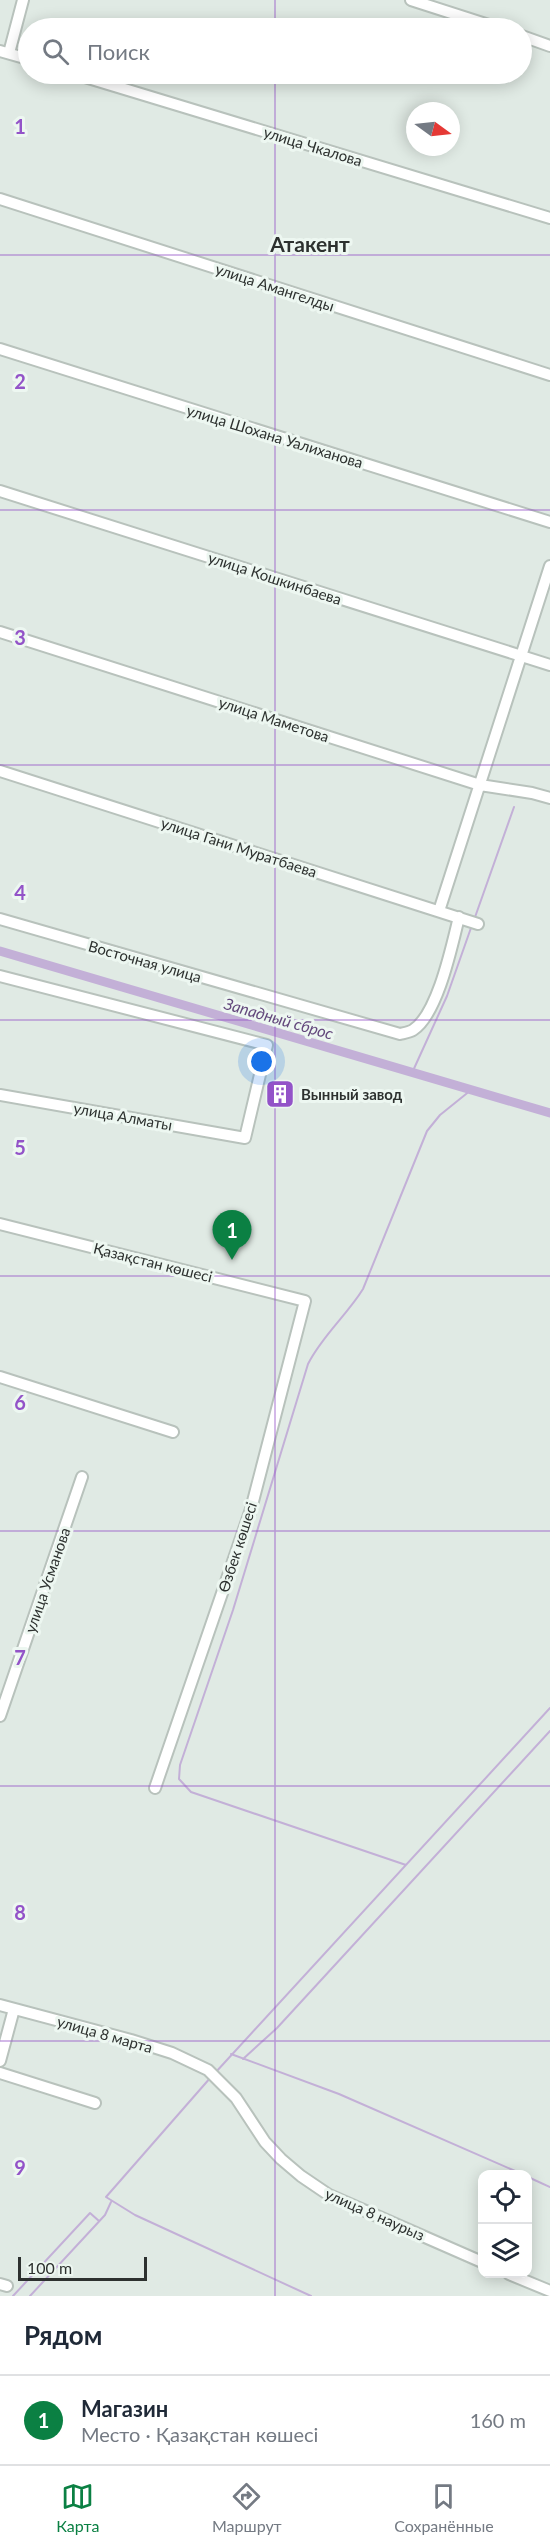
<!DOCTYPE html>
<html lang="ru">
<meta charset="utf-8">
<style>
:root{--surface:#fff;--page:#f6f6f7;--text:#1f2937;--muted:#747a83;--line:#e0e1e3;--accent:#0b8043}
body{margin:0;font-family:Lato,sans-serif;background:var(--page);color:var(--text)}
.controls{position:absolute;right:18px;bottom:18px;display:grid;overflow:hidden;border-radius:12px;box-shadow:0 3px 15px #0003}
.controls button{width:54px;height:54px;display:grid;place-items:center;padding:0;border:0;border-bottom:2px solid var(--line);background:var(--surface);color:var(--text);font:30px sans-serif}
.compass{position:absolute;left:406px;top:102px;width:54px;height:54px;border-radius:50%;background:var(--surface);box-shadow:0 3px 15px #0003;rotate:105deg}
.scale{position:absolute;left:18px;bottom:15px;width:129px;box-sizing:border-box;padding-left:6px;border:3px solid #2d312f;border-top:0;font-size:16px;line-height:21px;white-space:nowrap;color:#2d312f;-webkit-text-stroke:4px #edf7f1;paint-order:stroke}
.you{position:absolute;left:262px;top:1062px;width:21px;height:21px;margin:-15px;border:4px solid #fff;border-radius:50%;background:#1a73e8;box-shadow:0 0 0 9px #1a73e833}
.badge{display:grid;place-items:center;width:39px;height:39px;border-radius:50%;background:var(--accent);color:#fff;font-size:20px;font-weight:700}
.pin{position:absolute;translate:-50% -50px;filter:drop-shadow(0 2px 3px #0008)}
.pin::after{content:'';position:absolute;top:32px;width:21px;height:18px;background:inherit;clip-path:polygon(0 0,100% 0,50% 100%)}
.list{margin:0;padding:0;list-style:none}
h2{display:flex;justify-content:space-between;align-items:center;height:78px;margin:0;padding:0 24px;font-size:26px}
h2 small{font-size:20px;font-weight:400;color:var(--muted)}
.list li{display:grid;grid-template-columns:39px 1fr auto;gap:18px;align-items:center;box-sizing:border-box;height:90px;padding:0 24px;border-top:2px solid var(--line)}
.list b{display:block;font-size:22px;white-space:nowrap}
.list p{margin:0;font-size:20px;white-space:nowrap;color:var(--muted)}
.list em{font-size:20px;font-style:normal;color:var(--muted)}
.icon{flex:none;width:33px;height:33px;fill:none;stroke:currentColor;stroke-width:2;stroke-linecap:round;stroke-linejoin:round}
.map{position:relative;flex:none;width:550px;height:2296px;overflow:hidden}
.search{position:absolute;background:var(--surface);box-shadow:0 3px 15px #0003;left:18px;right:18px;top:18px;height:66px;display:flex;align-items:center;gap:15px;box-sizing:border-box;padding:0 21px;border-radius:33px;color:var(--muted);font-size:22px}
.sheet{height:168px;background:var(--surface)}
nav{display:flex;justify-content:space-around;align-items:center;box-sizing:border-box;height:84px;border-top:2px solid var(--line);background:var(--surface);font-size:16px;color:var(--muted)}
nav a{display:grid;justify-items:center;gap:3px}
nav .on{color:var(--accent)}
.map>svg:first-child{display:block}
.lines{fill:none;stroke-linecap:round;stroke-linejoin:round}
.stream{stroke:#c3b0d7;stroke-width:2}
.canal{stroke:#c3b0d7;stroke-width:9}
.minor-casing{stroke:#b8c2bc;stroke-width:14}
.minor{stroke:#fff;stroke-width:10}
.grid{fill:none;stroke:#9353c8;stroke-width:1.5;stroke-opacity:0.55}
.labels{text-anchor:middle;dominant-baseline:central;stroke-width:6;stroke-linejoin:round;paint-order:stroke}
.street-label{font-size:15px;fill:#2d312f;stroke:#edf7f1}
.poi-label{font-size:15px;font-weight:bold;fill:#2d312f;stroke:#edf7f1;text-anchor:start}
.water-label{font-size:16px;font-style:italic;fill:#63487c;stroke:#edf7f1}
.district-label{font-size:21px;font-weight:bold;fill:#2d312f;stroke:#edf7f1}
.grid-label{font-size:20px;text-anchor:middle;font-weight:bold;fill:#9353c8;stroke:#edf7f1;stroke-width:6;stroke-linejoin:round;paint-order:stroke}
</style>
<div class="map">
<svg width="550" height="2296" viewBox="0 0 550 2296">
<rect width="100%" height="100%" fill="#e0eae4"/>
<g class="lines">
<!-- stream -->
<path class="stream" d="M 474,920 L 514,807
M 412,1073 L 447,996 L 472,925
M 406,1865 L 191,1792 L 179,1779 L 180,1765 L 233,1610 L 308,1364 C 322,1336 347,1315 363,1289 L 427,1131 L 440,1115 L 471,1090
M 231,2054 L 339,2094 L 522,2174
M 243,2059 L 277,2028 L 550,1731
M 215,2073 L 550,1708
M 211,2077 L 106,2197 L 135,2215 L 311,2296
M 528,2177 L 550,2187
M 13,2296 L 90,2213 L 99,2221
M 30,2296 L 105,2215 L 111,2202"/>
<!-- canal -->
<path class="canal" d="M 0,951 L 550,1113"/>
<!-- minor casing -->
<g class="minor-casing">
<path id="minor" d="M 411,0 L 498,28
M 522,36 L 550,46
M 0,51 L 28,59
M 9,53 L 23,0
M 75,74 L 550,218
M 0,199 L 550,375
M 0,349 L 550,522
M 0,491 L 550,665
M 0,632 L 480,785 L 532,793 L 550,798
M 0,771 L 478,924
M 439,911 L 550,566
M 0,919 L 400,1034 C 404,1033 410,1032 413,1030 C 438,1014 452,945 459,917
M 0,976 L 267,1045 L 245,1138 L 0,1095
M 0,1224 L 305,1301 L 251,1509 L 155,1788
M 0,1377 L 173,1432
M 0,1716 L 82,1477
M 0,2005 L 131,2040 L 172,2053 L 208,2070 L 236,2098 L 265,2142 L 281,2159 L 301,2176 L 329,2195 L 482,2262
M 0,2061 L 14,2009
M 0,2073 L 95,2103
M 509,2274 L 550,2291
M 0,2284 L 7,2286"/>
</g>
<!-- minor -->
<use href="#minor" class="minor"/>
</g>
<!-- grid -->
<path class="grid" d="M 275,0 L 275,28M 275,74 L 275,2296M 0,255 L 550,255M 0,510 L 550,510M 0,765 L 550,765M 0,1020 L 550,1020M 0,1276 L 550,1276M 0,1531 L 550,1531M 0,1786 L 550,1786M 0,2041 L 550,2041"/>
<!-- icons -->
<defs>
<g id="building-square" transform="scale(1.5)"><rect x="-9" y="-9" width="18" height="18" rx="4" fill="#9353c8" stroke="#edf7f1"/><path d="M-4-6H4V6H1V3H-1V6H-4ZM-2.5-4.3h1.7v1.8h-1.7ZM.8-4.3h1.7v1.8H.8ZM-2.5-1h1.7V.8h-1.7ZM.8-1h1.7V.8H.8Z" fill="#fff"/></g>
</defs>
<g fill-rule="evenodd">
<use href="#building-square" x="280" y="1094"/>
</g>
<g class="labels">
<!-- street labels -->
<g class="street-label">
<text transform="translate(313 146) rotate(17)">улица Чкалова</text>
<text transform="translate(275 287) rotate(18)">улица Амангелды</text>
<text transform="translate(275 436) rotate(17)">улица Шохана Уалиханова</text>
<text transform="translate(275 578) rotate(18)">улица Кошкинбаева</text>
<text transform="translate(274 719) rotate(18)">улица Маметова</text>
<text transform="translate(239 847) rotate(18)">улица Гани Муратбаева</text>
<text transform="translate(145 961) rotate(16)">Восточная улица</text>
<text transform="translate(123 1116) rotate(10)">улица Алматы</text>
<text transform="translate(153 1262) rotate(14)">Қазақстан көшесі</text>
<text transform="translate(237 1547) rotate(-72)">Өзбек көшесі</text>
<text transform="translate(47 1580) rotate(-71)">улица Усманова</text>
<text transform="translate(105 2034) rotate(16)">улица 8 марта</text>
<text transform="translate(375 2214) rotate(24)">улица 8 наурыз</text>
</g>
<!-- poi labels -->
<g class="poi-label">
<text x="301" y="1094">Вынный завод</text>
</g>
<!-- water labels -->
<g class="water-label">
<text transform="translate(279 1018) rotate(16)">Западный сброс</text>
</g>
<!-- district labels -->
<g class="district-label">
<text x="310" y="243">Атакент</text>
</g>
</g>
<g class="grid-label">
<text x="20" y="134">1</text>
<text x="20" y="389">2</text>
<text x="20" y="645">3</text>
<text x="20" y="900">4</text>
<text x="20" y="1155">5</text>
<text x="20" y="1410">6</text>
<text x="20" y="1665">7</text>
<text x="20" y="1920">8</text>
<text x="20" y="2175">9</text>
</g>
</svg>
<div class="controls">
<button><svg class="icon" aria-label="locate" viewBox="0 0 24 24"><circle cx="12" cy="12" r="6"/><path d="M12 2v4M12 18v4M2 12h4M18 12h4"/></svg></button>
<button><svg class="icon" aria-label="layers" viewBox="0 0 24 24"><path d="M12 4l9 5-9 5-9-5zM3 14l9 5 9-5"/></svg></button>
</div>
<svg class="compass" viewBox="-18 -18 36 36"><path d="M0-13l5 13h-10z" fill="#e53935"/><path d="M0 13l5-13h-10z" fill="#747a83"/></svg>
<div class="scale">100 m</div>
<div class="you"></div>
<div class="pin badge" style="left:232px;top:1260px">1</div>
<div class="search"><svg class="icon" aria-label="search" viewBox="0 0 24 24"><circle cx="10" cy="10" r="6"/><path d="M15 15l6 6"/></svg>Поиск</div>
</div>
<section class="sheet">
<h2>Рядом<small></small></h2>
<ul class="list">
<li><span class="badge">1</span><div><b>Магазин</b><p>Место · Қазақстан көшесі</p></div><em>160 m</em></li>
</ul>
</section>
<nav>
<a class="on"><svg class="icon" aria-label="map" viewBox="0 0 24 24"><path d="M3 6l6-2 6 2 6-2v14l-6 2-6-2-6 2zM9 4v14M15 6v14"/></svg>Карта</a>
<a><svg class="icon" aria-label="directions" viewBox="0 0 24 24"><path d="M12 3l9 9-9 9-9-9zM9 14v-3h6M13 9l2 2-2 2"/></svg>Маршрут</a>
<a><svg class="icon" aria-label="saved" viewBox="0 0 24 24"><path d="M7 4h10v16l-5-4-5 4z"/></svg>Сохранённые</a>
</nav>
